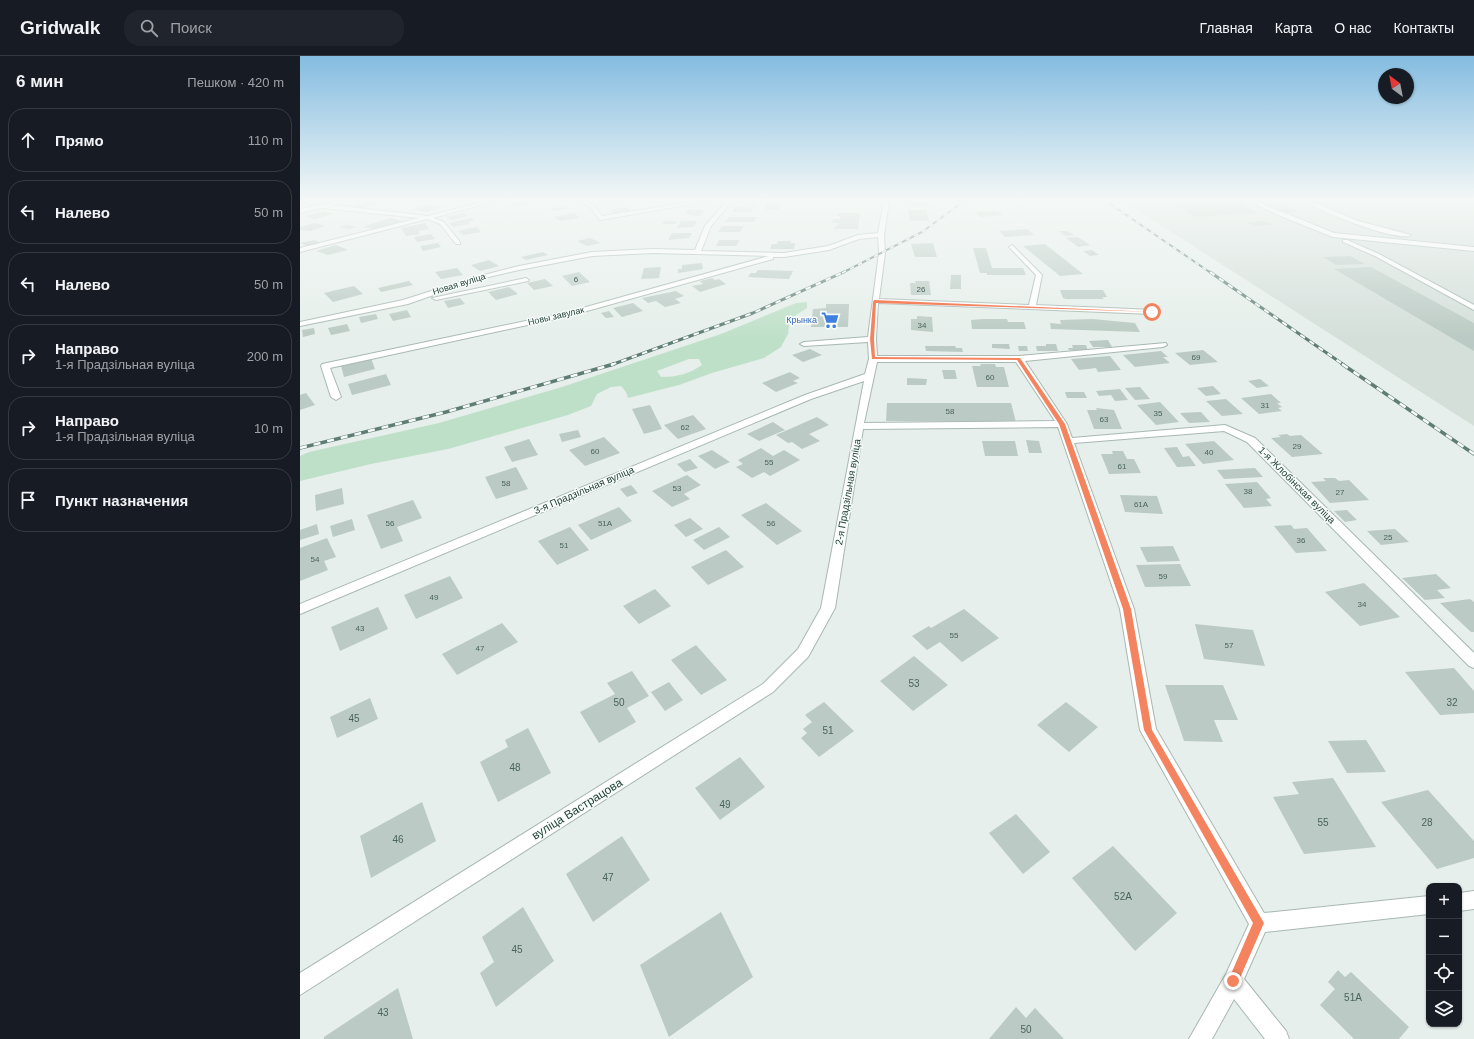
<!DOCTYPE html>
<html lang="ru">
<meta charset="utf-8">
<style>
:root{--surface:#171b24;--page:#20242c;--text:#f1f3f6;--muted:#9ea1a6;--line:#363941}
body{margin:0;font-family:Helvetica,sans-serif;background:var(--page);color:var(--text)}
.controls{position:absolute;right:12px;bottom:12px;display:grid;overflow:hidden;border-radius:8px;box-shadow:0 1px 3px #0004}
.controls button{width:36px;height:36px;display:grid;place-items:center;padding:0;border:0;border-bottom:1px solid var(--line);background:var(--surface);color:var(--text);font:20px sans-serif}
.compass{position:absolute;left:1078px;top:12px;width:36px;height:36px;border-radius:50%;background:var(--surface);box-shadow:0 1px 3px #0004;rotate:328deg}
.stop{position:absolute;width:12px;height:12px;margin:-9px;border:3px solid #f4845f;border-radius:50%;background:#fff}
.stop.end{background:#f4845f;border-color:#fff;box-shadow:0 1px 4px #0008}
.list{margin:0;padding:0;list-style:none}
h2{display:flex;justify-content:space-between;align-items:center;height:52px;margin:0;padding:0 16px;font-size:17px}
h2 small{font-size:13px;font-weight:400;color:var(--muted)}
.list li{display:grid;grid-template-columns:26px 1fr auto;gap:12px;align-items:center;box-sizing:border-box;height:64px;margin:0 8px 8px;padding:0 8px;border:1px solid var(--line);border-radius:16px}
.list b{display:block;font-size:15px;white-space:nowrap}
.list p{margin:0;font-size:13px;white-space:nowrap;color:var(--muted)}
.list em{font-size:13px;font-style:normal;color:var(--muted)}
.icon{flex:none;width:22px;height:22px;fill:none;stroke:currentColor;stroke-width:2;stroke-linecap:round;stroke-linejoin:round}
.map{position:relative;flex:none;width:1174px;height:983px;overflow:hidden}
header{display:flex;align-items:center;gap:24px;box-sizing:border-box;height:56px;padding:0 20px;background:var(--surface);border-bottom:1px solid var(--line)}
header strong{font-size:19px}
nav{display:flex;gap:22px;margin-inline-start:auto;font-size:14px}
.search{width:280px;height:36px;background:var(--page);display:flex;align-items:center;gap:10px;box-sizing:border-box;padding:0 14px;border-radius:16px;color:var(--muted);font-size:15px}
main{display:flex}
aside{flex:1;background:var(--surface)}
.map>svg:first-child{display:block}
.built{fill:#d4dfda}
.green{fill:#bfe0c8;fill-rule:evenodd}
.building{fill:#bbcac4}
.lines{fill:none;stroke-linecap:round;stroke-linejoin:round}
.minor-casing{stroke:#a8b8b2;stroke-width:2}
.minor{fill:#fff;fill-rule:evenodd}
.rail-far2-casing{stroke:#5f7d75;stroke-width:2}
.rail-far1-casing{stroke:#5f7d75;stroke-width:3}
.rail-casing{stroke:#5f7d75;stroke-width:3.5}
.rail-far2{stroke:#f7fbf9;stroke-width:1.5;stroke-dasharray:4.5;stroke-linecap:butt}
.rail-far1{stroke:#f7fbf9;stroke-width:2;stroke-dasharray:5.5;stroke-linecap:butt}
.rail{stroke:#f7fbf9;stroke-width:2.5;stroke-dasharray:7;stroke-linecap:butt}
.route{fill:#f4845f}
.labels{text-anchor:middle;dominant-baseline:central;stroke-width:3;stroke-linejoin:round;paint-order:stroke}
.number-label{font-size:8px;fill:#4a645c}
.far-street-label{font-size:9px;fill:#24423a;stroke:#f7fbf9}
.far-shop-label{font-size:9px;fill:#366cbe;stroke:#f7fbf9;text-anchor:end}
.street-label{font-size:10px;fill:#24423a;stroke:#f7fbf9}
.near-number-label{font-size:10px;fill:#4a645c}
.near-street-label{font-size:12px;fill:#24423a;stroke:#f7fbf9}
</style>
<header>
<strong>Gridwalk</strong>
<div class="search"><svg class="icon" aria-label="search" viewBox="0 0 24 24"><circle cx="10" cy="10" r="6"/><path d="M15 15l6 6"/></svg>Поиск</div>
<nav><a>Главная</a><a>Карта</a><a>О нас</a><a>Контакты</a></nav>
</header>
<main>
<aside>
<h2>6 мин<small>Пешком · 420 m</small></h2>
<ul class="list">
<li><svg class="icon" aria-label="ahead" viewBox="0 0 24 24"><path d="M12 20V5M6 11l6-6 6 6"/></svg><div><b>Прямо</b></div><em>110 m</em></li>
<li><svg class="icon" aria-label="left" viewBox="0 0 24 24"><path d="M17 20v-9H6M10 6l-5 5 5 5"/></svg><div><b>Налево</b></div><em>50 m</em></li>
<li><svg class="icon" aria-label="left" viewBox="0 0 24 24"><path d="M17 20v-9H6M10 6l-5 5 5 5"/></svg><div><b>Налево</b></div><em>50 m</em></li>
<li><svg class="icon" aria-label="right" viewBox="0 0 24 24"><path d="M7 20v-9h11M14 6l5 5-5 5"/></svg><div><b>Направо</b><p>1-я Прадзільная вуліца</p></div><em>200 m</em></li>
<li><svg class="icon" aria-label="right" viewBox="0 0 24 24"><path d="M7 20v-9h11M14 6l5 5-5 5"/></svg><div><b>Направо</b><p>1-я Прадзільная вуліца</p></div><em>10 m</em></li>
<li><svg class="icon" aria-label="arrive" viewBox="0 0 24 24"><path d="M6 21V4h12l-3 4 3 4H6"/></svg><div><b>Пункт назначения</b></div></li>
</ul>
</aside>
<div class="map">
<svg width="1174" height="983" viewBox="0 0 1174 983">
<rect width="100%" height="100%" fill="#e6efeb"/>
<!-- built -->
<path class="built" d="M 824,145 L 1174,145 L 1174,370 L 834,152 Z"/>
<!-- green -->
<path class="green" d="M 507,246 L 507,252 L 490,263 L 488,278 L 481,291 L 464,302 L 412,317 L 379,329 L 328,342 L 326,336 L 321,330 L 311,331 L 297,338 L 291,350 L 268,359 L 148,393 L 71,408 L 0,425 L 0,400 L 9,396 L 139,367 L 262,331 L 421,278 L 496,247 ZM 389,303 L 399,303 L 402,309 C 389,318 377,321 361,321 L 357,315 Z"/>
<!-- building -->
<path class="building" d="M 0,145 L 19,145 L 2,149 L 0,149 Z
M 68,145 L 78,147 L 61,152 L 52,150 Z
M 225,145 L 229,148 L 216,150 L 212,148 Z
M 302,145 L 318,145 L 325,146 L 306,149 Z
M 439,145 L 454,145 L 453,148 L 437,147 Z
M 868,145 L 934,145 L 958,157 L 895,161 Z
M 610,146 L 630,147 L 629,150 L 610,149 Z
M 130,148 L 143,150 L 128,156 L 112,154 Z
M 467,148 L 480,148 L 478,154 L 465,154 Z
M 265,150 L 268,153 L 254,155 L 251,153 Z
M 987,150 L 999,156 L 985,157 L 973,151 Z
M 326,151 L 332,156 L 315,159 L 310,154 Z
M 435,151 L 454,151 L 451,156 L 432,156 Z
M 389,153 L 405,154 L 401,159 L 398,160 L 385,158 Z
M 608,154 L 626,154 L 629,165 L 610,165 Z
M 24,155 L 33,158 L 14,163 L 5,160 Z
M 697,155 L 704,159 L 680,161 L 675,156 Z
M 164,157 L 168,160 L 152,164 L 146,161 Z
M 274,157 L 280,162 L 260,165 L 254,161 Z
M 537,157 L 560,157 L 558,173 L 534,173 L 535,170 L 538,170 L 539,167 L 532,167 L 533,163 L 540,163 L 540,160 L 537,160 Z
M 429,161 L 457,161 L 454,166 L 425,166 Z
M 90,162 L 102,165 L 76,173 L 63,171 Z
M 172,162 L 174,164 L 168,166 L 170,168 L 153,171 L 149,167 Z
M 364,165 L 377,165 L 376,168 L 362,168 Z
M 381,165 L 397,165 L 393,171 L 377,172 Z
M 965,165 L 973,169 L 955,170 L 946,166 Z
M 15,167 L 25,170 L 10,175 L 0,174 L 0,171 Z
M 125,167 L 129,173 L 118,175 L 120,178 L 106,180 L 101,172 Z
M 47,169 L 57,171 L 50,173 L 39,171 Z
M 422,170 L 444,170 L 440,176 L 418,176 Z
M 177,171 L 181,176 L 163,179 L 158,175 Z
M 727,173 L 734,179 L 705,181 L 699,175 Z
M 759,175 L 767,175 L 774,179 L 765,180 Z
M 372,177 L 392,177 L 389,182 L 368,184 Z
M 131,178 L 135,183 L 117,186 L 114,181 Z
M 778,181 L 790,189 L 778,191 L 766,182 Z
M 290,182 L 301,187 L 287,190 L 277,185 Z
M 14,184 L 22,187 L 8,190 L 0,187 Z
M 419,184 L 440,184 L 436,190 L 416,190 Z
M 478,185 L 491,185 L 490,187 L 495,187 L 494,193 L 470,193 L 472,188 L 477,188 Z
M 138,187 L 141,191 L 123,195 L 120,190 Z
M 633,187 L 637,201 L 615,201 L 611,188 Z
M 745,188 L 783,218 L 760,220 L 723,190 Z
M 36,189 L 48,194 L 28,199 L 16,195 Z
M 673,192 L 686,192 L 692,212 L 723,212 L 726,219 L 687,219 L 687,217 L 680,217 Z
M 792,194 L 799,199 L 790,200 L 783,195 Z
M 243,196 L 248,199 L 226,204 L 221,201 Z
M 1050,200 L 1065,208 L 1036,209 L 1023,201 Z
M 189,204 L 199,210 L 180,215 L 171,209 Z
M 402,207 L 403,213 L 378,217 L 378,213 L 382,213 L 382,209 Z
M 361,211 L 359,222 L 341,223 L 344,212 Z
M 1071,211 L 1174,267 L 1174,295 L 1034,213 Z
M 157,212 L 163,219 L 141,223 L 135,216 Z
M 458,214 L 493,215 L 489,223 L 448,221 L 451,217 L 456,217 Z
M 279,216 L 290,226 L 272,230 L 262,220 Z
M 651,219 L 661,219 L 661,233 L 650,233 Z
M 412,222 L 415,224 L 419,223 L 426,228 L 400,236 L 392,230 L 403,228 L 400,225 Z
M 245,223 L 253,230 L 234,234 L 227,227 Z
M 109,225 L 113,229 L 81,236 L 78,232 Z
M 615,225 L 629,225 L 631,239 L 611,239 L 610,227 L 616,227 Z
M 54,230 L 63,238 L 33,246 L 24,237 Z
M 209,231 L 218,238 L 196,244 L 188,236 Z
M 760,234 L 803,234 L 807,241 L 802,241 L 804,243 L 766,243 L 763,242 Z
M 376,235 L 384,240 L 375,243 L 381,247 L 365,251 L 356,245 L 348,247 L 342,242 Z
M 160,242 L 165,248 L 148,252 L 144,245 Z
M 333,247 L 343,255 L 322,261 L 313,252 Z
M 526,248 L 549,248 L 548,271 L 511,271 L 513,253 L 526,252 Z
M 107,254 L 111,261 L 93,265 L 89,258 Z
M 309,255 L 314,261 L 306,262 L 301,257 Z
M 76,258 L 78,263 L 61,267 L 59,261 Z
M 617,260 L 632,261 L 633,276 L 611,274 L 611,263 L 617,263 Z
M 683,263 L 707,263 L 708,266 L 724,266 L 726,273 L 672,273 L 671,264 Z
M 793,263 L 835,267 L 840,276 L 751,273 L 750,267 L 761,268 L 760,264 Z
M 47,268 L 50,275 L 31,279 L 28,272 Z
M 14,272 L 15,278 L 3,281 L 2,274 Z
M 808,284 L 812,291 L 793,291 L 789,285 Z
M 692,288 L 709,288 L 710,293 L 692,292 Z
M 746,288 L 756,288 L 758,295 L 737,295 L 736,290 L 746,290 Z
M 772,289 L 786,289 L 788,295 L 769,294 L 768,292 L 773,292 Z
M 625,290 L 655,290 L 656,292 L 662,292 L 663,296 L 626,295 Z
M 718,290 L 727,290 L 728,295 L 719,295 Z
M 510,293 L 522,299 L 503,306 L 492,299 Z
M 903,294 L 918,306 L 890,309 L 875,297 Z
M 861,295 L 868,301 L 863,301 L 870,307 L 835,311 L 823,299 Z
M 810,300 L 821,314 L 798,316 L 796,312 L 779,314 L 771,303 Z
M 71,302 L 75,313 L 44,321 L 41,310 Z
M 680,308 L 695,308 L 696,311 L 704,311 L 709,331 L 677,331 L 672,310 L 681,310 Z
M 642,314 L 655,314 L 657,323 L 644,323 Z
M 490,316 L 500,322 L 493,325 L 498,327 L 476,336 L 462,327 Z
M 86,318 L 91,329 L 52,339 L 48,328 Z
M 607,322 L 627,323 L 626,329 L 607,329 Z
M 960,323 L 969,330 L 957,332 L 948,325 Z
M 913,330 L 921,338 L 906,340 L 897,332 Z
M 840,331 L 850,343 L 835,344 L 825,332 Z
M 820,333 L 828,344 L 815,345 L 811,339 L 799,340 L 796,335 Z
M 765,336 L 784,336 L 787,342 L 767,342 Z
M 6,337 L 15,349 L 0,354 L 0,339 Z
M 971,338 L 981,347 L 977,347 L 982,351 L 978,352 L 982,355 L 959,358 L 941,342 Z
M 926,343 L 943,358 L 922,360 L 906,345 Z
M 860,346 L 879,366 L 856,369 L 837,349 Z
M 587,347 L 711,347 L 716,366 L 586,365 Z
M 350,349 L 362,373 L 344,378 L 332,353 Z
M 796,352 L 814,354 L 822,373 L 794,373 L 787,354 L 797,354 Z
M 901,356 L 910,366 L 889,367 L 880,357 Z
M 393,359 L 406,373 L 378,383 L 364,369 Z
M 517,361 L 529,369 L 509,378 L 520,385 L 502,393 L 492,386 L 488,387 L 476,379 Z
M 473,366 L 485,374 L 459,385 L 447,378 Z
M 278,374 L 281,381 L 262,386 L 259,378 Z
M 987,378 L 990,380 L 1001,379 L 1023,398 L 992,401 L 971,382 L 981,381 L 978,379 Z
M 304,381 L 320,397 L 285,410 L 269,394 Z
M 229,383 L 238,399 L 212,406 L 204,391 Z
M 726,384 L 739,385 L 742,397 L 729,397 Z
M 682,385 L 715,385 L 718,400 L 685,400 Z
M 914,385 L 934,404 L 903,408 L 885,388 Z
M 877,391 L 883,401 L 889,400 L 896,410 L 877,411 L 864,392 Z
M 461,392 L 473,400 L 484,394 L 500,404 L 470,420 L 464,416 L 452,422 L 436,411 L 443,408 L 438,404 Z
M 412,394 L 430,406 L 415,413 L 398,400 Z
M 812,395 L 823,395 L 827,403 L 834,403 L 841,417 L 809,418 L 801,398 L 813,398 Z
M 390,403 L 398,412 L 385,416 L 377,408 Z
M 216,411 L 228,433 L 196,443 L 185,421 Z
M 955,412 L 963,421 L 924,423 L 917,414 Z
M 387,419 L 401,429 L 384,438 L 390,443 L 372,451 L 352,435 Z
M 1023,422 L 1035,422 L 1039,425 L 1049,424 L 1069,444 L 1030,447 L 1011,426 L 1026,425 Z
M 957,426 L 971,442 L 966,443 L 972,450 L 944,452 L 925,428 Z
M 331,429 L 338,437 L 327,441 L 320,433 Z
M 42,432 L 44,448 L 16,455 L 15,439 Z
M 820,439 L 857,440 L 863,458 L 825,456 Z
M 113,444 L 122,462 L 97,471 L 103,485 L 81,493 L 67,459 Z
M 466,447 L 502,475 L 477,489 L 441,459 Z
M 319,451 L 332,465 L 291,484 L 278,469 Z
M 1047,454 L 1057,464 L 1045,466 L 1034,455 Z
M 390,462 L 403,473 L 386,481 L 374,469 Z
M 52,463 L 55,474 L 33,481 L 30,470 Z
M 17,468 L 19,478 L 0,484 L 0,474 Z
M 991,469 L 994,473 L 1007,472 L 1027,495 L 996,497 L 974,470 Z
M 270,471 L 289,494 L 257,509 L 238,485 Z
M 419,471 L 430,481 L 404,494 L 393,484 Z
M 1095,473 L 1109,486 L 1081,489 L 1067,475 Z
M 27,482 L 36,501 L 24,505 L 28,514 L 0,525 L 0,492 Z
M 873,490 L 880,505 L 847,506 L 840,491 Z
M 426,494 L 444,511 L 408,529 L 391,511 Z
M 880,508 L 891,530 L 845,531 L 836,509 Z
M 1136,518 L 1151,532 L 1137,534 L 1145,542 L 1125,544 L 1102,522 Z
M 150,520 L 163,542 L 116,563 L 104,539 Z
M 1064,527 L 1100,561 L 1060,570 L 1025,536 Z
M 355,533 L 371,550 L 339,568 L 323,550 Z
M 1170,543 L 1174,546 L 1174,576 L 1171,576 L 1140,547 Z
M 78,551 L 88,573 L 40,595 L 31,571 Z
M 664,553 L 699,582 L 662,606 L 640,586 L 627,594 L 612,580 L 629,570 L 631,572 Z
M 202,567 L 218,586 L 157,619 L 142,598 Z
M 895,568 L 953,574 L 965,610 L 904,603 Z
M 396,589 L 427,624 L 401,639 L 371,604 Z
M 614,600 L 648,629 L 613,655 L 580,625 Z
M 1154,612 L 1174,635 L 1174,657 L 1140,659 L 1105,616 Z
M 332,615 L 349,640 L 327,652 L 336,666 L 299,687 L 280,656 L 315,638 L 307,627 Z
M 369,626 L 383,644 L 365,655 L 351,636 Z
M 865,629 L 923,629 L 938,664 L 914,664 L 923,686 L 884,685 Z
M 70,642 L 78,663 L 37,682 L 30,661 Z
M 524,646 L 554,675 L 519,701 L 501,682 L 507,677 L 503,673 L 512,666 L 505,659 Z
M 766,646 L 798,671 L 769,696 L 737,669 Z
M 228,672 L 251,717 L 198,746 L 180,706 L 208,691 L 205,684 Z
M 1066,684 L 1086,716 L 1047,717 L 1028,685 Z
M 440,701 L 465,731 L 420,764 L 395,732 Z
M 1033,722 L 1076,791 L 1004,798 L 973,741 L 999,738 L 992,726 Z
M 1128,734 L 1174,785 L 1174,802 L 1137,813 L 1081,746 Z
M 122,746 L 136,785 L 71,822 L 60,780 Z
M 716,758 L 750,796 L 723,818 L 689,777 Z
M 322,780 L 350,824 L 293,866 L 266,818 Z
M 813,790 L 877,857 L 835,895 L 772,822 Z
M 223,851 L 254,905 L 196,951 L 180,917 L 194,906 L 182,881 Z
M 421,856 L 453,921 L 369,981 L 340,909 Z
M 1038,914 L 1045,921 L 1051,916 L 1109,971 L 1099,983 L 1054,983 L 1020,949 L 1035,933 L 1028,926 Z
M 98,932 L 113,983 L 24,983 L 24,981 Z
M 716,951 L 726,962 L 735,952 L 764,983 L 689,983 Z"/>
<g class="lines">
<!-- minor casing -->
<g class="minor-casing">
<path id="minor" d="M 38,145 L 46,145 L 31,149 L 128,160 L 187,145 L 194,145 L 133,162 L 144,166 L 160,186 L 160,188 L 156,188 L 140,168 L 127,163 L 0,196 L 0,192 L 119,162 L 22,152 L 0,157 L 0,153 Z
M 281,145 C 292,145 296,152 302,160 L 399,145 L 409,145 L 300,164 L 290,151 Z
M 427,145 L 432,145 L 411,170 L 401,195 L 484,197 L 528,190 L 558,179 L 578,177 L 584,145 L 589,145 L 584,179 L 585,197 L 579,243 L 729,249 L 736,219 L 710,192 L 709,191 L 712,189 L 742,219 L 736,249 L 855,254 L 855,258 L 852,258 L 578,247 L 576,283 L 577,300 L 719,300 L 866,287 L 867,289 L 863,291 L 725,305 L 767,368 L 772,382 L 925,369 L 955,382 L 1174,597 L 1174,612 L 1169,610 L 947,386 L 924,375 L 774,387 L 834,553 L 856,673 L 964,857 L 1129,840 L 1129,858 L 965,876 L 944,923 L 986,975 L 989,983 L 965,983 L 934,943 L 912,983 L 889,983 L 926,918 L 949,868 L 840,674 L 820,553 L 758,371 L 563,373 L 535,552 L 508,601 L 473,636 L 0,939 L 0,917 L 463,628 L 498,593 L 521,552 L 564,325 L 511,343 L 0,558 L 0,548 L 505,339 L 565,318 L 569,303 L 568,286 L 504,290 L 500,288 L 504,286 L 568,281 L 579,197 L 578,181 L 559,183 L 529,194 L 484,201 L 473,201 L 473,203 L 269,260 L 30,312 L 41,341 L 36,344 L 31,341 L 21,310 L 22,308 L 268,256 L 469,200 L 353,197 L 292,200 L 219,214 L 176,224 L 108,248 L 0,270 L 0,266 L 103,244 L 172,222 L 219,210 L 292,196 L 353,193 L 395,194 L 405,170 ZM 577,306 L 716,306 L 755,365 L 564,367 Z
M 949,145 L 955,145 L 1034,177 L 1174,191 L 1174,195 L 1033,181 L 978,159 Z
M 1005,145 L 1011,145 L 1058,165 L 1111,179 C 1099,187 1018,155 1005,145 Z
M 1043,184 L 1047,184 L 1079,198 L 1174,249 L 1174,254 L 1075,200 L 1043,186 Z
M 226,222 L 229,224 L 228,225 L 136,244 L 132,242 Z
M 1174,835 L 1174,853 L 1159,855 L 1159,837 Z"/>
</g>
<!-- minor -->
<use href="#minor" class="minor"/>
<!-- rail-far2 casing -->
<g class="rail-far2-casing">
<path id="rail-far2" d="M 806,145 L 911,217
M 542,217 L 622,176 L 664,145"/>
</g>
<!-- rail-far1 casing -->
<g class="rail-far1-casing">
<path id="rail-far1" d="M 910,216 L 1044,309
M 311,309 L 453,257 L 544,216"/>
</g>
<!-- rail casing -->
<g class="rail-casing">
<path id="rail" d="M 1042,308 L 1174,398
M 0,392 L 146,356 L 314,308"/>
</g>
<!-- rail-far2 -->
<use href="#rail-far2" class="rail-far2"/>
<!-- rail-far1 -->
<use href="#rail-far1" class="rail-far1"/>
<!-- rail -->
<use href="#rail" class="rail"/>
</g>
<!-- sky -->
<linearGradient id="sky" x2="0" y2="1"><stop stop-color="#84bce0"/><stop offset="0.51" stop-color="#f4f8f6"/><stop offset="1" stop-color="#f4f8f6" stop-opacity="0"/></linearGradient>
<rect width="1174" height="282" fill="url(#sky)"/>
<!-- route -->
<path class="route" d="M 574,244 L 854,256 L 576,247 L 574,283 L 575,301 L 720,302 L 765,368 L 831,553 L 852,674 L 964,867 L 937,929 L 933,930 L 929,929 L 928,925 L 953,867 L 844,674 L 823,553 L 759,368 L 717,304 L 572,303 L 570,283 L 573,246 Z"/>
<!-- icons -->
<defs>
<g id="supermarket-bare" transform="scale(1.38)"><path d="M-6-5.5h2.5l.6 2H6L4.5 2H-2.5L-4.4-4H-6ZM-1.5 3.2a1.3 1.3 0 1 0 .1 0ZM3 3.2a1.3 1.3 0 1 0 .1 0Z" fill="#3f7fe0" stroke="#f7fbf9" stroke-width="2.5" paint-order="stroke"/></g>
</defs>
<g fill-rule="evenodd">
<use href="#supermarket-bare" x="530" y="264"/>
</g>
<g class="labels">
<!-- number labels -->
<g class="number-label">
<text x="276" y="223">6</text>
<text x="621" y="233">26</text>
<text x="622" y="269">34</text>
<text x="896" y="301">69</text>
<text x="690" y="321">60</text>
<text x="965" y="349">31</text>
<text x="650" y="355">58</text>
<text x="858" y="357">35</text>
<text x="804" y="363">63</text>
<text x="385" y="371">62</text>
<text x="997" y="390">29</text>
<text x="295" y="395">60</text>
<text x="909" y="396">40</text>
<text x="469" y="406">55</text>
<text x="822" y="410">61</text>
<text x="206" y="427">58</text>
<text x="377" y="432">53</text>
<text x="948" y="435">38</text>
<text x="1040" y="436">27</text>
<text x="841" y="448">61А</text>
<text x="90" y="467">56</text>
<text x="305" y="467">51А</text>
<text x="471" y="467">56</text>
<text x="1088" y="481">25</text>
<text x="1001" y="484">36</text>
<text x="264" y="489">51</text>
<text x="15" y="503">54</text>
<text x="863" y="520">59</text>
<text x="134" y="541">49</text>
<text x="1062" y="548">34</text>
<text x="60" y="572">43</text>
<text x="654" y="579">55</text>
<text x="929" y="589">57</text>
<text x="180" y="592">47</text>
</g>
<!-- far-street labels -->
<g class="far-street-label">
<text transform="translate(159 228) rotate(-17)">Новая вуліца</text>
<text transform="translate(256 260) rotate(-13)">Новы завулак</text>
</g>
<!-- far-shop labels -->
<g class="far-shop-label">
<text x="517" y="264">Крынка</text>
</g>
<!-- street labels -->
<g class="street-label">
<text transform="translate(997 429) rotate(45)">1-я Жлобінская вуліца</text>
<text transform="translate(284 434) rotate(-23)">3-я Прадзільная вуліца</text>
<text transform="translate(548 436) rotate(-80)">2-я Прадзільная вуліца</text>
</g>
<!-- near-number labels -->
<g class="near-number-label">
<text x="614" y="627">53</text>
<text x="319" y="646">50</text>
<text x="1152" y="646">32</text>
<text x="54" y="662">45</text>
<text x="528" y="674">51</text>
<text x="215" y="711">48</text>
<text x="425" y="748">49</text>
<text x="1023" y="766">55</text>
<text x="1127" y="766">28</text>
<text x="98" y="783">46</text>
<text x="308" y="821">47</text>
<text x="823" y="840">52А</text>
<text x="217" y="893">45</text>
<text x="1053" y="941">51А</text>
<text x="83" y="956">43</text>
<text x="726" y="973">50</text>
</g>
<!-- near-street labels -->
<g class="near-street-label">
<text transform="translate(277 753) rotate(-32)">вуліца Вастрацова</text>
</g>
</g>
</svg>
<div class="controls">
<button>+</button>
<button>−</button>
<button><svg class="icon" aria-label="locate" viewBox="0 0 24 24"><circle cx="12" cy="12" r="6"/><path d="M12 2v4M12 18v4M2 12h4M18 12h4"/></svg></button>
<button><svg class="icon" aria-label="layers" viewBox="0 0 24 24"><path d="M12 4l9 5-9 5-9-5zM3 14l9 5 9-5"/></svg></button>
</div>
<svg class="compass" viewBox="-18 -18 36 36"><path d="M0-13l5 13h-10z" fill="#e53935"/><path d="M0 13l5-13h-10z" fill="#9ea1a6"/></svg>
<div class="stop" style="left:852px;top:256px"></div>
<div class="stop end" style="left:933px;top:925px"></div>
</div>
</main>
